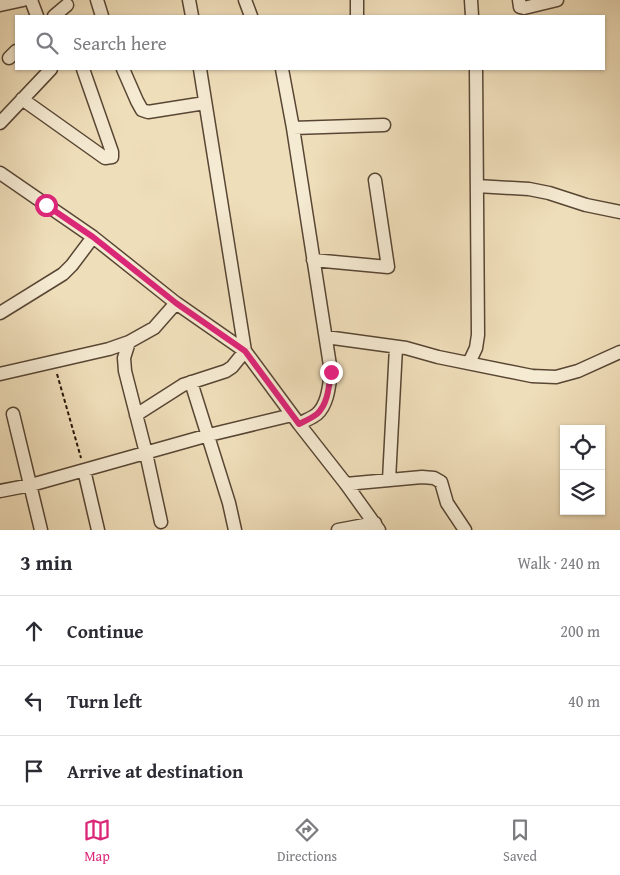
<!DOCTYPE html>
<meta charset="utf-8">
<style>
:root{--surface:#fff;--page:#f7f7f7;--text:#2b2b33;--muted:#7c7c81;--line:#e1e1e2;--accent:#db2777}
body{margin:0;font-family:"Gentium Book Plus",serif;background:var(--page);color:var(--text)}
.controls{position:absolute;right:15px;bottom:15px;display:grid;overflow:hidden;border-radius:0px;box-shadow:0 1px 4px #0004}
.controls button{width:45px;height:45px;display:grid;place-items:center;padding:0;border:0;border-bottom:1px solid var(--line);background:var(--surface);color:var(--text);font:25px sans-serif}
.stop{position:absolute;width:15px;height:15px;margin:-11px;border:4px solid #db2777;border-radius:50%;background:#fff}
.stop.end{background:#db2777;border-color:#fff;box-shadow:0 1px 5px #0008}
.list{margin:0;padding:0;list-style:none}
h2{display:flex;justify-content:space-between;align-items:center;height:65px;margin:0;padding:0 20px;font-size:21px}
h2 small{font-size:16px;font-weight:400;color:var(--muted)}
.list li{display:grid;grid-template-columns:32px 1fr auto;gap:15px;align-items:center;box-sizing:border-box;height:70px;padding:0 20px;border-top:1px solid var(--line)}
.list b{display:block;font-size:19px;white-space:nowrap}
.list em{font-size:16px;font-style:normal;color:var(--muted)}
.icon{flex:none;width:28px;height:28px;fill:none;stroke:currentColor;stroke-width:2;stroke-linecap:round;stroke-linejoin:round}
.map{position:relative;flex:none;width:620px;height:530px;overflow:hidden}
.search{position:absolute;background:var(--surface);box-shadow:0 1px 4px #0004;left:15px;right:15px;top:15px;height:55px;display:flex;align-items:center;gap:12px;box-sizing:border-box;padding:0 18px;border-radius:0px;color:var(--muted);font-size:19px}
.sheet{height:275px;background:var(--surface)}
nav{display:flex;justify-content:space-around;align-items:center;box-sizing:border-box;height:70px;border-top:1px solid var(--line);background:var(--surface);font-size:14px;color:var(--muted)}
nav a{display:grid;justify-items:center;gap:2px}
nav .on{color:var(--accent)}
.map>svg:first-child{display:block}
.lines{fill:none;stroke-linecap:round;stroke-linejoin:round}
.minor-casing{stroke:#584634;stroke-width:15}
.path{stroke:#251408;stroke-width:2;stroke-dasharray:4 2.5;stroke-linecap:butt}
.minor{stroke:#f5ead2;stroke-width:12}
.route{stroke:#db2777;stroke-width:6}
</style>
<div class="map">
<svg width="620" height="530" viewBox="0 0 620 530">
<rect width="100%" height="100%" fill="#efdeba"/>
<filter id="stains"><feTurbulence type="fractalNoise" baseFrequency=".004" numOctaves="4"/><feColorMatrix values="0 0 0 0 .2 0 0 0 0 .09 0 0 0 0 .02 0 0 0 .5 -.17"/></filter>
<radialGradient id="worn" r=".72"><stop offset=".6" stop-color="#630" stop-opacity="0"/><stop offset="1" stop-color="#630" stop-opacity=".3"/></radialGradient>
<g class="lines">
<!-- minor casing -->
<g class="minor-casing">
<path id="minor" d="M 31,0 L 37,16
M 97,0 L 102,16
M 189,0 L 192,16
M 245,0 L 251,16
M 357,0 L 357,16
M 471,0 L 472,16
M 519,0 L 520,7 L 524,8 L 557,0
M 0,5 L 23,0
M 54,16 L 67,5
M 9,58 L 16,51
M 123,69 L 137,101 L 142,110 L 148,112 L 205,103
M 282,69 L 293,128 L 331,372 C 329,386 328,404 317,414 C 312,418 304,421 299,424
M 22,99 L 105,158 L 112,157 L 112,152 L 83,69
M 0,123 L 51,69
M 293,128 L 384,125
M 0,173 L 93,237 L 176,303 L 245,351 L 299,424 L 346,484 L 379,530
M 477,186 L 529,189 L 549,193 L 586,205 L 620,212
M 313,260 L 388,267 L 375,180
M 0,313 L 63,274 L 72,265 L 93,237
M 326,337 L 406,348 L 438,357 L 532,376 L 556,377 L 578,371 L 620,352
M 129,342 L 124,358 L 125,371 L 146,453 L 161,522
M 469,363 L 476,348 L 478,335 L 476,69
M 0,374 L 109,349 L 129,342 L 154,328 L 176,303
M 191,382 L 229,503 L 235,530
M 13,414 L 41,530
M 136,415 L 183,385 L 226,371 L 232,367 L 245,351 L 200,69
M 84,470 L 98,530
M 389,480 L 396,347
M 346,484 L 422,477 L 434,478 L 441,482 L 447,503 L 465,530
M 0,491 L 31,485 L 209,435 L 292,415
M 338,530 L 375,523"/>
</g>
<!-- path -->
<path class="path" d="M 57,374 L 81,458"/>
<!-- minor -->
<use href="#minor" class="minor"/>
</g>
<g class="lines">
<!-- route -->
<path class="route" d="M 46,205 L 93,237 L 176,303 L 245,351 L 299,424 C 305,421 312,418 317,414 C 328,404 329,386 331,372"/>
</g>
<rect width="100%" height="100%" filter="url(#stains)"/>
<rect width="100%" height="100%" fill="url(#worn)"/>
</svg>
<div class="controls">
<button><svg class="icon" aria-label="locate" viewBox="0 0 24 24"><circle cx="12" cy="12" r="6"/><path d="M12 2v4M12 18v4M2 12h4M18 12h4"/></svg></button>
<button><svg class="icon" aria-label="layers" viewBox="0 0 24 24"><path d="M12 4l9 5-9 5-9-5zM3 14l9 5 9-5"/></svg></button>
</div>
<div class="stop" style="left:46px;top:205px"></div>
<div class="stop end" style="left:331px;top:372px"></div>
<div class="search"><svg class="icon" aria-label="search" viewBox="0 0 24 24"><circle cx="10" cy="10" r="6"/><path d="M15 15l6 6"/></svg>Search here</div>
</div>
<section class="sheet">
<h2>3 min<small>Walk · 240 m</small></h2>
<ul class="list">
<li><svg class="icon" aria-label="ahead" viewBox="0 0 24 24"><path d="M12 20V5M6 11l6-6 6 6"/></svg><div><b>Continue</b></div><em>200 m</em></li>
<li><svg class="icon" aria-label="left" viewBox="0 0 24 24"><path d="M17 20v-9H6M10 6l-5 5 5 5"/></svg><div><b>Turn left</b></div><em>40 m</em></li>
<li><svg class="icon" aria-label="arrive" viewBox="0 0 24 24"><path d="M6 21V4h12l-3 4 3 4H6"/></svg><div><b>Arrive at destination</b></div></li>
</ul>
</section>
<nav>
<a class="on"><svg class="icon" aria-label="map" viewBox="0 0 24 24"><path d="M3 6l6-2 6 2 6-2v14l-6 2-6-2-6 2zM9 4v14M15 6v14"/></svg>Map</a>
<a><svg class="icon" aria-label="directions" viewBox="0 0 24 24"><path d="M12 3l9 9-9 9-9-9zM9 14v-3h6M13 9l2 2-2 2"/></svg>Directions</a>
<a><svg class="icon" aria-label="saved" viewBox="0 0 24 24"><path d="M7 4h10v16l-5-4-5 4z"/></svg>Saved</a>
</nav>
